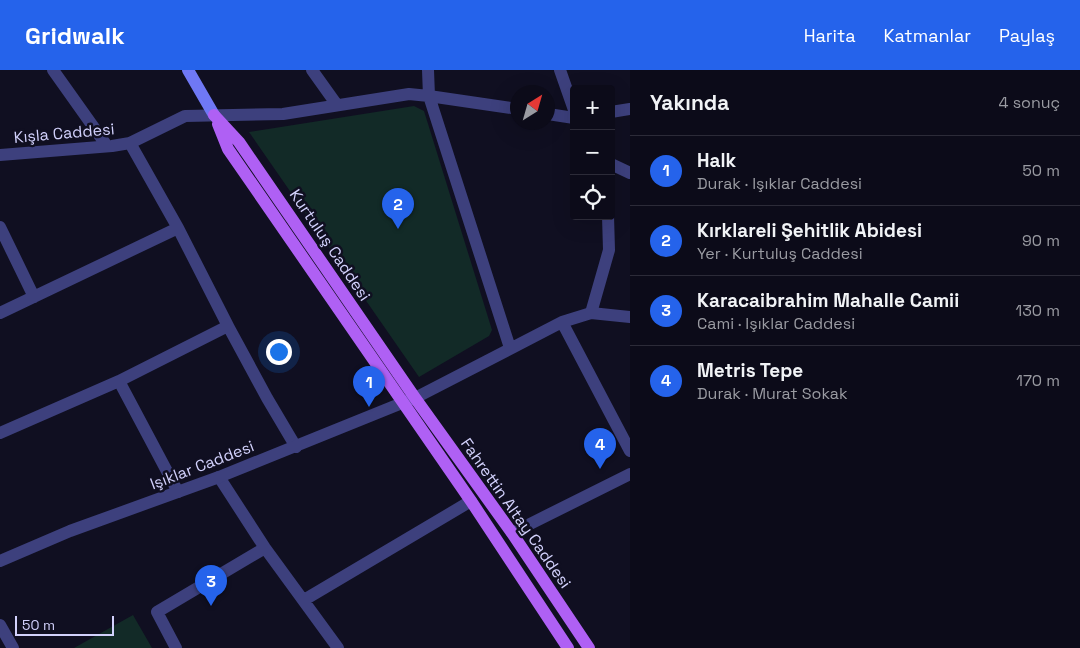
<!DOCTYPE html>
<html lang="tr">
<meta charset="utf-8">
<style>
:root{--surface:#0c0b19;--page:#151422;--text:#f1f3f6;--muted:#9a9ba2;--line:#2c2b38;--accent:#2563eb}
body{margin:0;font-family:"Space Grotesk",sans-serif;background:var(--page);color:var(--text)}
.controls{position:absolute;right:15px;top:15px;display:grid;overflow:hidden;border-radius:5px;box-shadow:0 5px 20px #0002}
.controls button{width:45px;height:45px;display:grid;place-items:center;padding:0;border:0;border-bottom:1px solid var(--line);background:var(--surface);color:var(--text);font:25px sans-serif}
.compass{position:absolute;left:510px;top:15px;width:45px;height:45px;border-radius:50%;background:var(--surface);box-shadow:0 5px 20px #0002;rotate:37deg}
.scale{position:absolute;left:15px;bottom:12px;width:99px;box-sizing:border-box;padding-left:5px;border:2px solid #d2d1fc;border-top:0;font-size:14px;line-height:18px;white-space:nowrap;color:#d2d1fc;-webkit-text-stroke:4px #100f21;paint-order:stroke}
.you{position:absolute;left:278px;top:281px;width:18px;height:18px;margin:-12px;border:4px solid #fff;border-radius:50%;background:#1a73e8;box-shadow:0 0 0 8px #1a73e833}
.badge{display:grid;place-items:center;width:32px;height:32px;border-radius:50%;background:var(--accent);color:#fff;font-size:16px;font-weight:700}
.pin{position:absolute;translate:-50% -41px;filter:drop-shadow(0 1px 2px #0008)}
.pin::after{content:'';position:absolute;top:26px;width:18px;height:15px;background:inherit;clip-path:polygon(0 0,100% 0,50% 100%)}
.list{margin:0;padding:0;list-style:none}
h2{display:flex;justify-content:space-between;align-items:center;height:65px;margin:0;padding:0 20px;font-size:21px}
h2 small{font-size:16px;font-weight:400;color:var(--muted)}
.list li{display:grid;grid-template-columns:32px 1fr auto;gap:15px;align-items:center;box-sizing:border-box;height:70px;padding:0 20px;border-top:1px solid var(--line)}
.list b{display:block;font-size:19px;white-space:nowrap}
.list p{margin:0;font-size:16px;white-space:nowrap;color:var(--muted)}
.list em{font-size:16px;font-style:normal;color:var(--muted)}
.icon{flex:none;width:28px;height:28px;fill:none;stroke:currentColor;stroke-width:2;stroke-linecap:round;stroke-linejoin:round}
.map{position:relative;flex:none;width:630px;height:578px;overflow:hidden}
header{display:flex;align-items:center;gap:30px;box-sizing:border-box;height:70px;padding:0 25px;background:var(--accent);color:#fff}
header strong{font-size:24px}
nav{display:flex;gap:28px;margin-inline-start:auto;font-size:18px}
main{display:flex}
aside{flex:1;background:var(--surface)}
.map>svg:first-child{display:block}
.green{fill:#122a27}
.lines{fill:none;stroke-linecap:round;stroke-linejoin:round}
.minor{stroke:#3d407d;stroke-width:12}
.tertiary{stroke:#3d407d;stroke-width:12}
.secondary{stroke:#6f78f5;stroke-width:12}
.primary{stroke:#af60f4;stroke-width:12}
.labels{text-anchor:middle;dominant-baseline:central;stroke-width:5;stroke-linejoin:round;paint-order:stroke}
.street-label{font-size:16px;fill:#d2d1fc;stroke:#100f21}
</style>
<header>
<strong>Gridwalk</strong>
<nav><a>Harita</a><a>Katmanlar</a><a>Paylaş</a></nav>
</header>
<main>
<div class="map">
<svg width="630" height="578" viewBox="0 0 630 578">
<rect width="100%" height="100%" fill="#100f21"/>
<!-- green -->
<path class="green" d="M 414,36 L 424,41 L 492,260 L 489,266 L 419,307 L 249,62 Z
M 133,545 L 152,578 L 74,578 Z"/>
<g class="lines">
<!-- minor -->
<path class="minor" d="M 53,0 L 107,76
M 312,0 L 337,35
M 428,0 L 429,26 L 510,278
M 560,0 L 574,40
M 611,42 L 630,39
M 548,44 L 574,48
M 0,85 L 112,76 L 130,73 L 185,46 L 283,44 L 409,24 L 429,26 L 518,39
M 611,94 L 630,103
M 0,157 L 34,227
M 0,243 L 178,158
M 591,243 L 630,247
M 562,252 L 630,381
M 228,256 L 267,328 L 296,377
M 119,311 L 178,422
M 415,328 L 562,252 L 591,243 L 609,180 L 608,146
M 0,363 L 119,311 L 228,256 L 178,158 L 130,73
M 219,407 L 265,478 L 338,578
M 512,463 L 630,404
M 304,530 L 471,431
M 0,555 L 13,578
M 176,578 L 157,542 L 265,478"/>
<!-- tertiary -->
<path class="tertiary" d="M 0,491 L 70,461 L 219,407 L 412,329"/>
<!-- secondary -->
<path class="secondary" d="M 188,0 L 214,45"/>
<!-- primary -->
<path class="primary" d="M 214,45 L 239,72 L 415,328 L 512,463 L 589,578
M 218,54 L 228,79 L 471,431 L 568,578"/>
</g>
<g class="labels">
<!-- street labels -->
<g class="street-label">
<text transform="translate(64 63) rotate(-5)">Kışla Caddesi</text>
<text transform="translate(330 175) rotate(56)">Kurtuluş Caddesi</text>
<text transform="translate(202 395) rotate(-21)">Işıklar Caddesi</text>
<text transform="translate(516 443) rotate(55)">Fahrettin Altay Caddesi</text>
</g>
</g>
</svg>
<div class="controls">
<button>+</button>
<button>−</button>
<button><svg class="icon" aria-label="locate" viewBox="0 0 24 24"><circle cx="12" cy="12" r="6"/><path d="M12 2v4M12 18v4M2 12h4M18 12h4"/></svg></button>
</div>
<svg class="compass" viewBox="-18 -18 36 36"><path d="M0-13l5 13h-10z" fill="#e53935"/><path d="M0 13l5-13h-10z" fill="#9a9ba2"/></svg>
<div class="scale">50 m</div>
<div class="you"></div>
<div class="pin badge" style="left:369px;top:337px">1</div>
<div class="pin badge" style="left:398px;top:159px">2</div>
<div class="pin badge" style="left:211px;top:536px">3</div>
<div class="pin badge" style="left:600px;top:399px">4</div>
</div>
<aside>
<h2>Yakında<small>4 sonuç</small></h2>
<ul class="list">
<li><span class="badge">1</span><div><b>Halk</b><p>Durak · Işıklar Caddesi</p></div><em>50 m</em></li>
<li><span class="badge">2</span><div><b>Kırklareli Şehitlik Abidesi</b><p>Yer · Kurtuluş Caddesi</p></div><em>90 m</em></li>
<li><span class="badge">3</span><div><b>Karacaibrahim Mahalle Camii</b><p>Cami · Işıklar Caddesi</p></div><em>130 m</em></li>
<li><span class="badge">4</span><div><b>Metris Tepe</b><p>Durak · Murat Sokak</p></div><em>170 m</em></li>
</ul>
</aside>
</main>
